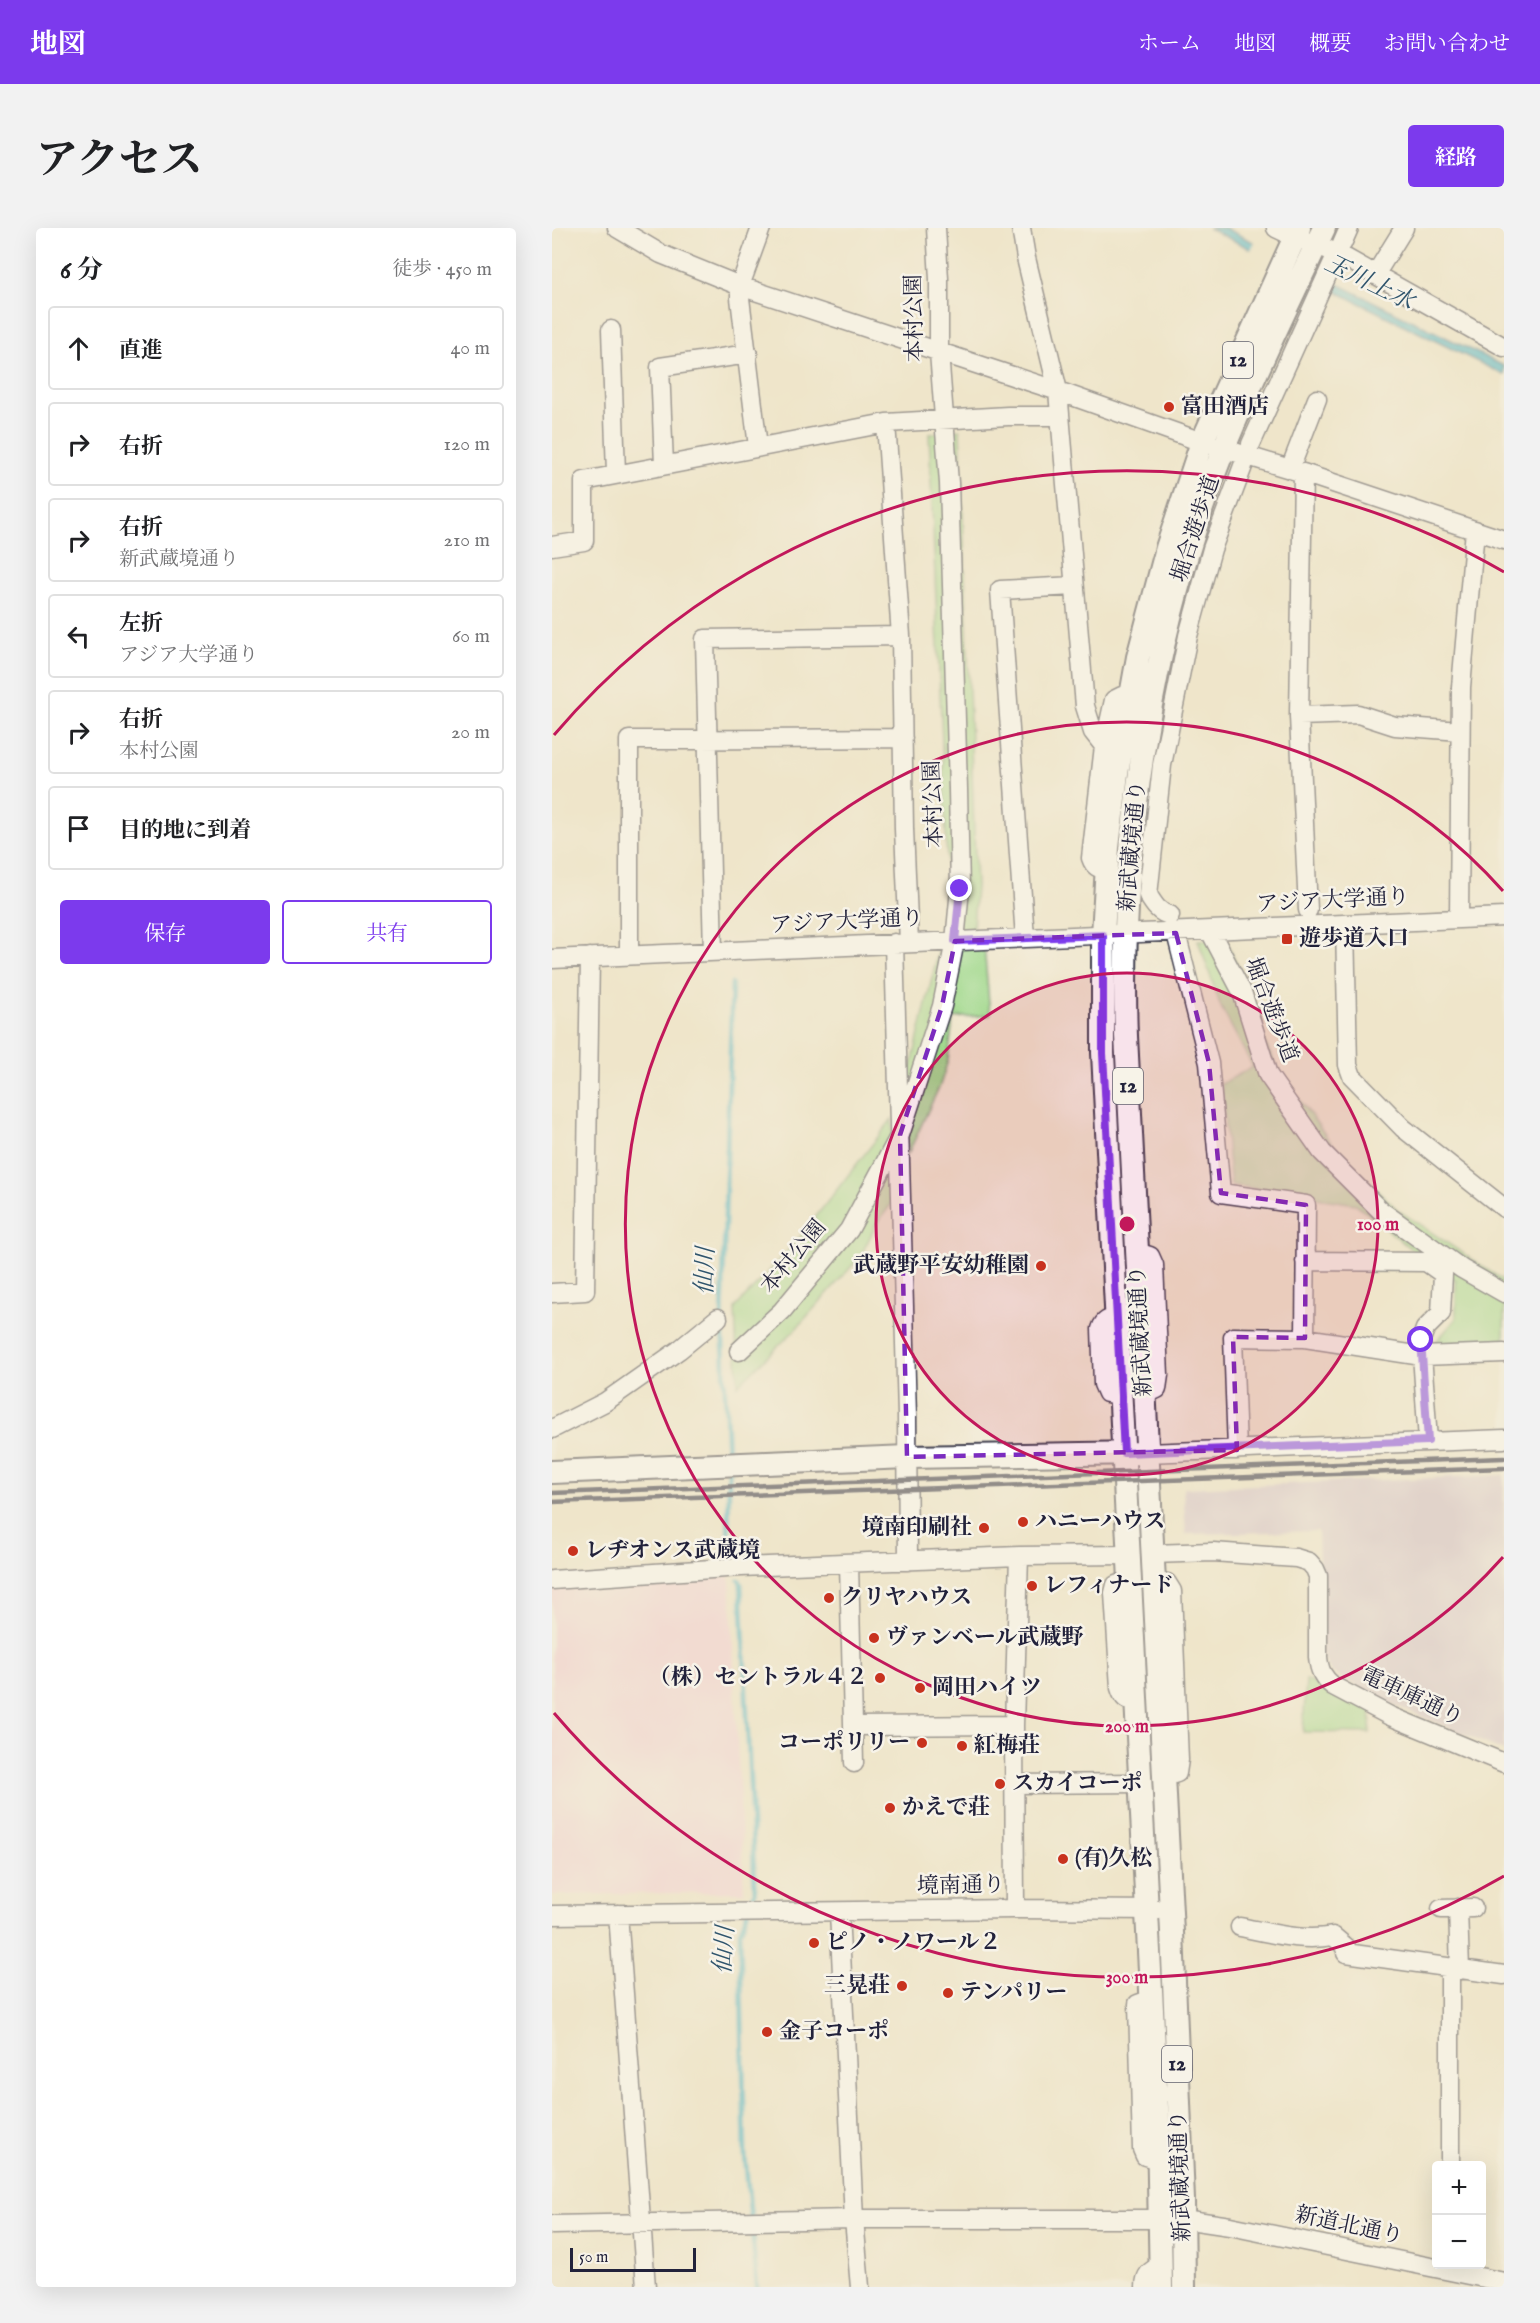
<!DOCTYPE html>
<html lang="ja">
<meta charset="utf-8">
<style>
:root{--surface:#fff;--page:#f2f2f2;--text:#202124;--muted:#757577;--line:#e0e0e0;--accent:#7c3aed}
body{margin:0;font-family:"IM FELL English","Noto Serif JP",serif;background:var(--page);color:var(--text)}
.controls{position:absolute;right:18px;bottom:18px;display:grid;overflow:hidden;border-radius:6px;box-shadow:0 6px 24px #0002}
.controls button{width:54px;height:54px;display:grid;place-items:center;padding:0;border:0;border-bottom:2px solid var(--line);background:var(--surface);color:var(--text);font:30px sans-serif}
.scale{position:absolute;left:18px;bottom:15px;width:126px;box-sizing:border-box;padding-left:6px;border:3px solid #22223b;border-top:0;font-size:16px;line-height:21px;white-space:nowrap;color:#22223b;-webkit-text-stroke:4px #f7f3e8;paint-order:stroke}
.stop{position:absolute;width:18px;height:18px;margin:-14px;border:4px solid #7c3aed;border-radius:50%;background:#fff}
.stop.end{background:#7c3aed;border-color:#fff;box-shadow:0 2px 6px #0008}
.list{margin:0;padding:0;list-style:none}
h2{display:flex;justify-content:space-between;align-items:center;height:78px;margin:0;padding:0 24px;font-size:26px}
h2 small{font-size:20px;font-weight:400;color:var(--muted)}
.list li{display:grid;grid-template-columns:39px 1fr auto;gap:18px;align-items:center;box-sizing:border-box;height:84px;margin:0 12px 12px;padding:0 12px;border:2px solid var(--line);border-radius:6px}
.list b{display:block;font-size:22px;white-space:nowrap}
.list p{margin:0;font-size:20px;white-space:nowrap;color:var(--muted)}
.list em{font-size:20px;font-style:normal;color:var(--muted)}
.actions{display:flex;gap:12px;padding:18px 24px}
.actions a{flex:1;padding:14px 0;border:2px solid var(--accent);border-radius:6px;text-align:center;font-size:21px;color:var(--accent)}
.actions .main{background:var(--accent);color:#fff}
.icon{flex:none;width:33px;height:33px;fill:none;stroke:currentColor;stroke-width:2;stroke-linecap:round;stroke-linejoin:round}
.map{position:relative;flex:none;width:952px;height:2059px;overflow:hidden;border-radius:6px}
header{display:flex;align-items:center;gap:36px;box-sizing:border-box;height:84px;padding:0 30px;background:var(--accent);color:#fff}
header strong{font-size:28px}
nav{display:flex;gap:33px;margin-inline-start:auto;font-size:21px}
.intro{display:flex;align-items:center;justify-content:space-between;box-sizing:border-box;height:144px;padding:0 36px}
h1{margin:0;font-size:42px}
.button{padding:15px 27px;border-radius:6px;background:var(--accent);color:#fff;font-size:21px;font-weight:700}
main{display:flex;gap:36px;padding:0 36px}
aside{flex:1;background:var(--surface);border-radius:6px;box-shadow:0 6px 24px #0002}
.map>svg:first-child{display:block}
.built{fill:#f5cfda}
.industrial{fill:#d1bdcb}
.green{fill:#9fd88a;stroke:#607d62;stroke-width:1.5}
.water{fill:#4ab3c9;stroke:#366a82;stroke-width:1.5}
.pier{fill:#efe5ca}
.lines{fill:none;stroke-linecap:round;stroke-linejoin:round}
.stream{stroke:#4ab3c9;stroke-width:5}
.minor-casing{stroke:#413f50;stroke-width:21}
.major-casing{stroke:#413f50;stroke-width:26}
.minor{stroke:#fff;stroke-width:18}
.major{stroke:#fff;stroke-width:22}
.rail{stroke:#22223b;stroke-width:4.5}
.route{stroke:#7c3aed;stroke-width:8}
.marked{fill:none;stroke:#7b2cbf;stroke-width:4.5;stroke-dasharray:12 8;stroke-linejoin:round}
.ring{fill:none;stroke:#c2185b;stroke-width:3}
.poi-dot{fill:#c8321e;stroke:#f7f3e8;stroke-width:2}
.labels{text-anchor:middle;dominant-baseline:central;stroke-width:5;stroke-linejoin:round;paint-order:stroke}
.shield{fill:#f7f3e8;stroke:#62616f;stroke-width:1.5}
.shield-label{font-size:21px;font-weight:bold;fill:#22223b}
.street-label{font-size:22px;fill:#22223b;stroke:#f7f3e8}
.poi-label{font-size:22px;font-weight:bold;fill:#22223b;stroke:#f7f3e8;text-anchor:start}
.water-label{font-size:24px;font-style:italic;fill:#30556d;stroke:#f7f3e8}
.centre{fill:#c2185b;stroke:#f7f3e8;stroke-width:3}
.ring-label{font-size:18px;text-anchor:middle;font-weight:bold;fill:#c2185b;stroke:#f7f3e8;stroke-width:5;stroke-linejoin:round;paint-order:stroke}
</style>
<header>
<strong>地図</strong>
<nav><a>ホーム</a><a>地図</a><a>概要</a><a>お問い合わせ</a></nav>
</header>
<div class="intro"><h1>アクセス</h1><a class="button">経路</a></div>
<main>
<aside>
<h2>6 分<small>徒歩 · 450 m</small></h2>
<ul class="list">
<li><svg class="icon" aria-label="ahead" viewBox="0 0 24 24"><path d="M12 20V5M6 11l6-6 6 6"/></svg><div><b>直進</b></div><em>40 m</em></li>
<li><svg class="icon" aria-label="right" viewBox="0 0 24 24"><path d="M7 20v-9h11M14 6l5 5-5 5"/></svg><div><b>右折</b></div><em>120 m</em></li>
<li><svg class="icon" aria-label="right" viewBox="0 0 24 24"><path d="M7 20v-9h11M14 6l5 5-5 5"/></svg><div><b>右折</b><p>新武蔵境通り</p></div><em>210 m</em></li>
<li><svg class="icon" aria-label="left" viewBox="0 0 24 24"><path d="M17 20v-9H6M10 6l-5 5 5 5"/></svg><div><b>左折</b><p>アジア大学通り</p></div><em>60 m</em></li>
<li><svg class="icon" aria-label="right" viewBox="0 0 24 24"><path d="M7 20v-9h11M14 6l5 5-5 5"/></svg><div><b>右折</b><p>本村公園</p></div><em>20 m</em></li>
<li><svg class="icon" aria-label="arrive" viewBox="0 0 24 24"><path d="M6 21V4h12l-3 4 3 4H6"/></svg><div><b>目的地に到着</b></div></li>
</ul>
<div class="actions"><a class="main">保存</a><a>共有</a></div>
</aside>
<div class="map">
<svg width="952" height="2059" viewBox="0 0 952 2059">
<rect width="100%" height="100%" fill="#f7f3e8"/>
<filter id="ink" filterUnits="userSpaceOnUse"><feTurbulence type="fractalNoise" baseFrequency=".0167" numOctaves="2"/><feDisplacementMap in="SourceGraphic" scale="12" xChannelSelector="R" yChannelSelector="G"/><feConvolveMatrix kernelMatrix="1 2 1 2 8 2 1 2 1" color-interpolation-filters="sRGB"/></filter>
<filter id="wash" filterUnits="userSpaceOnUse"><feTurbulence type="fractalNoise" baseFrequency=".008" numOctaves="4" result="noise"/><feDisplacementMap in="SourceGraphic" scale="24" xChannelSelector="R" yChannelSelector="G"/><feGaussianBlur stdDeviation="1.35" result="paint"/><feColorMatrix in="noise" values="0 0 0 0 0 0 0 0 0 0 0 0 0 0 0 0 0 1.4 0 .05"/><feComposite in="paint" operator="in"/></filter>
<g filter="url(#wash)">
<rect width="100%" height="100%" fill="#efe5ca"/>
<!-- built -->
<path class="built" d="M 178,1348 L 192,1664 L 0,1667 L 0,1359 Z"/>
<!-- industrial -->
<path class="industrial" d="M 952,1247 L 952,1523 L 823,1469 L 781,1445 L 776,1439 L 770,1426 L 766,1303 L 634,1306 L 631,1260 Z"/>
<!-- green -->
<path class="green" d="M 408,202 L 424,658 L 421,701 L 393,703 L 396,658 L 377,206 Z
M 646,712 L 674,712 L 708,787 L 709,808 L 730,848 L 785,923 L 846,982 L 952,1053 L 952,1114 L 881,1117 L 904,1091 L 904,1053 L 859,1021 L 804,976 L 679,957 L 669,856 L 701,839 L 669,779 Z
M 432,718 L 438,787 L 401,790 L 396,832 L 388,857 L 356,926 L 355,857 L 387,720 Z
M 340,891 L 342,972 L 324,997 L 308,1029 L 242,1103 L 186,1157 L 183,1080 L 244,1014 Z
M 754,1452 L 819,1478 L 818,1505 L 751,1504 Z"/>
<!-- water -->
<path class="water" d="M 656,0 L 673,0 L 952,138 L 952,147 Z"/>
<!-- pier -->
<path class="pier" d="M 704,12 L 785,52 L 780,65 L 698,24 Z"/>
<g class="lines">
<!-- stream -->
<path class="stream" d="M 176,1231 L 170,1092 L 180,756
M 176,1330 L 177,1243
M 187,1352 L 189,1356 L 203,1664 L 188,1704 L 193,1927 L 205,2059"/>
</g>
</g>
<g filter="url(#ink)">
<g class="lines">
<!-- minor casing -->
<g class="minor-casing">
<path id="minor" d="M 65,0 L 109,26 L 188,58 L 506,163 L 650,214 L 751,245 L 952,312
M 469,0 L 474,30 L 506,163 L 533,478 L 541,504 L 552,518
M 724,0 L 743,9 L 785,25 L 952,119
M 790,16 L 797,0
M 823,47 L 852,0
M 59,102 L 64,245
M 334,195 L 349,408 L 352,601 L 357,715
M 699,216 L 782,32
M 206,219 L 188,70 L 188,58 L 209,0
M 112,237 L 108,139 L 196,126
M 738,241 L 765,171
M 751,245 L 747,488 L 756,682
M 0,318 L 32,313 L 32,253 L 334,195 L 456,188 L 508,188
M 747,488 L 806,486 L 843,498 L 908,503
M 555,642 C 546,640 542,639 539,630 L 552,518 L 562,472 L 570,468 L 578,470
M 618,687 C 607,685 602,677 596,667 L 610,537 L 636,408 L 660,321 L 691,238
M 907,691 L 909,459 L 923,302
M 793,697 L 796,837 L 800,848 L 851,900 L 952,980
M 658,703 L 690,764 L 716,847 L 770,924 L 828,982 L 910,1041 L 952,1065
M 624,705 L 657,835 L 669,965 L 754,977 L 753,1110
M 473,710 L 448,362 L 522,358
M 342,715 L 355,1188 L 356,1333
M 161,724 L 153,411 L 349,408
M 77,727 L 77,512 L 351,510
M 0,731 L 952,689
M 585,1024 L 598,1028 L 602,1037 L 607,1147 L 605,1161 L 592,1167
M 753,1033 L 874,1034 L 891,1046 L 889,1085 L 873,1101 L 869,1112 L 876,1213
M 0,1065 L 33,1063 L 38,729
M 565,1090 C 556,1091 552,1092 549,1101 L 551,1156 L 555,1165 L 569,1168
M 187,1123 L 230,1083 L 297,1002 L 348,907 L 390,778 L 403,713 L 408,661 L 406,561 L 397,255 L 387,124 L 387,51 L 384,0
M 0,1201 L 53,1174 L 127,1122 L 166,1090
M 685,1222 L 681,1109 L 753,1110 L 870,1128 L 952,1125
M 595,1225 L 952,1211
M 600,1326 L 661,1324 L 744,1330 L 757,1334 L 763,1341 L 766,1348 L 766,1429 C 767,1442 771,1450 781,1458 L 838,1488 L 952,1535
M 297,1336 L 302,1535
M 0,1352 L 189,1339 L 467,1328 L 578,1327
M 579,1352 L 564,1357 L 562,1365 L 568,1460 C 571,1470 574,1473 585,1474
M 601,1355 L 615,1355 L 620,1363 L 627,1532 L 625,1545 L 611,1549
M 301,1498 L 462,1497
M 463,1556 L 589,1555
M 906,1680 L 908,1742
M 463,1681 L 462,1497 L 467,1328
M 889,1681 L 921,1680
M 287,1684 L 302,1991 L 308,2059
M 66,1686 L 94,2059
M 0,1687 L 463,1681 L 607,1682
M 688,1699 C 719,1705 750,1714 781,1708 L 794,1719 L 794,1725 L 952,1747
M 898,1740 L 898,1938
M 600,1771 L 586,1776 L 590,1921 L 593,1928 L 607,1932
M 0,1997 L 302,1991 L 631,1991 L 678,1998 L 952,2054
M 593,2059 C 593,2047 598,2042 609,2038"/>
</g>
<!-- major casing -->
<g class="major-casing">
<path id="major" d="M 0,1244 L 355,1229 L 586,1225
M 609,2059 L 606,1899 L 551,825 L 551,707 L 556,619 L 565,545 L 586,429 L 615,320 L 650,214 L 747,0
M 632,2059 L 631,1972 L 620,1704 L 574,808 C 567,612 600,402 672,220 C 702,145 738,73 772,0"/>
</g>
<!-- minor -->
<use href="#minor" class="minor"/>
<!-- major -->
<use href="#major" class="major"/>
<!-- rail -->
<path class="rail" d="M 0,1265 L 952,1230
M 0,1274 L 952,1240"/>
</g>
</g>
<g class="lines" filter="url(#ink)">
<!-- route -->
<path class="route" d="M 408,661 L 403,713 L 551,707 L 551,825 L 572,1225 L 876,1213 L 869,1112"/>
</g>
<!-- marked area -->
<path d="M0 0H952V2059H0ZM 624,705 L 657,835 L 669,965 L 754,977 L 753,1110 L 681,1109 L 685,1222 L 355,1229 L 348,907 L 390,778 L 403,713 Z" fill="#efe5ca" fill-opacity=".55" fill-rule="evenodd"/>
<path class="marked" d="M 624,705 L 657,835 L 669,965 L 754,977 L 753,1110 L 681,1109 L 685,1222 L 355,1229 L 348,907 L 390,778 L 403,713 Z"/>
<!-- distance rings -->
<circle cx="575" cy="996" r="251" fill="#c2185b" fill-opacity=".12"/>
<g class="ring">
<circle cx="575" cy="996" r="251"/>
<path d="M951 1329A502 502 0 1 1 951 663"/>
<path d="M952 1648A753 753 0 0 1 2 1485M2 507A753 753 0 0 1 952 344"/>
</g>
<!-- markers -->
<g class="poi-dot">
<circle cx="617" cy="179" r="6"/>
<rect x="729" y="705" width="12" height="12" rx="3"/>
<circle cx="489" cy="1038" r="6"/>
<circle cx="471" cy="1294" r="6"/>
<circle cx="432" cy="1300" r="6"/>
<circle cx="21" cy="1323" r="6"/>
<circle cx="480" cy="1358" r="6"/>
<circle cx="277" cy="1370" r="6"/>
<circle cx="322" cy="1410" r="6"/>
<circle cx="328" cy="1450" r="6"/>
<circle cx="368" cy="1460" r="6"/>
<circle cx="370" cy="1515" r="6"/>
<circle cx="410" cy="1518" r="6"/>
<circle cx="448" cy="1556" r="6"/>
<circle cx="338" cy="1580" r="6"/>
<circle cx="511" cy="1631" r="6"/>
<circle cx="262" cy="1715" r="6"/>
<circle cx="350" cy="1758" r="6"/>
<circle cx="396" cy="1765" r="6"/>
<circle cx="215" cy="1804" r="6"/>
</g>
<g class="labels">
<!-- shield labels -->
<g class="shield">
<rect x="671" y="114" width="30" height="36" rx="4.5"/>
<rect x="561" y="840" width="30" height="36" rx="4.5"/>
<rect x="610" y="1818" width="30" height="36" rx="4.5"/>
</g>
<g class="shield-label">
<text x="686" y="132">12</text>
<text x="576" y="858">12</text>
<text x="625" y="1836">12</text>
</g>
<!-- street labels -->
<g class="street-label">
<text transform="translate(363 90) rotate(-91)">本村公園</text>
<text transform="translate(644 301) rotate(-72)">堀合遊歩道</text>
<text transform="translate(382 576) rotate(-92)">本村公園</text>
<text transform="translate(581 618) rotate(-85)">新武蔵境通り</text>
<text transform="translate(781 673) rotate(-3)">アジア大学通り</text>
<text transform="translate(295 694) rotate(-3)">アジア大学通り</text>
<text transform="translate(719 782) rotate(69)">堀合遊歩道</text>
<text transform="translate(242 1029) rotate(-50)">本村公園</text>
<text transform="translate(589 1103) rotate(-93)">新武蔵境通り</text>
<text transform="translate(860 1469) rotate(25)">電車庫通り</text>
<text transform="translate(409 1658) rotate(-1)">境南通り</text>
<text transform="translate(629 1948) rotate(-92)">新武蔵境通り</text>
<text transform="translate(797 1998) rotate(12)">新道北通り</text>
</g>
<!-- poi labels -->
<g class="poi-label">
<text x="629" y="179">富田酒店</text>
<text x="747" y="711">遊歩道入口</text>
<text x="477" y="1038" text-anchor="end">武蔵野平安幼稚園</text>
<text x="483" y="1294">ハニーハウス</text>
<text x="420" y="1300" text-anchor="end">境南印刷社</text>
<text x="33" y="1323">レヂオンス武蔵境</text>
<text x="492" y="1358">レフィナード</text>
<text x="289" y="1370">クリヤハウス</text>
<text x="334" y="1410">ヴァンベール武蔵野</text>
<text x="316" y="1450" text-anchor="end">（株）セントラル４２</text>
<text x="380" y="1460">岡田ハイツ</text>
<text x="358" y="1515" text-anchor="end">コーポリリー</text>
<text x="422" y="1518">紅梅荘</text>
<text x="460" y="1556">スカイコーポ</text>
<text x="350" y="1580">かえで荘</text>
<text x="523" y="1631">(有)久松</text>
<text x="274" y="1715">ピノ・ノワール２</text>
<text x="338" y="1758" text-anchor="end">三晃荘</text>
<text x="408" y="1765">テンパリー</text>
<text x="227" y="1804">金子コーポ</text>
</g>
<!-- water labels -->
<g class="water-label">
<text transform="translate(817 55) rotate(26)">玉川上水</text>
<text transform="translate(154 1043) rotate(-88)">仙川</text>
<text transform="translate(173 1722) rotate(-86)">仙川</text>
</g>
</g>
<circle cx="575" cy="996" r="9" class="centre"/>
<g class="ring-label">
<text x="826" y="1002">100 m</text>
<text x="575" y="1504">200 m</text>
<text x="575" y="1755">300 m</text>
</g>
</svg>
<div class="controls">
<button>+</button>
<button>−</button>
</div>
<div class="scale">50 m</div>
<div class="stop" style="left:869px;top:1112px"></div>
<div class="stop end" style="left:408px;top:661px"></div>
</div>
</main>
